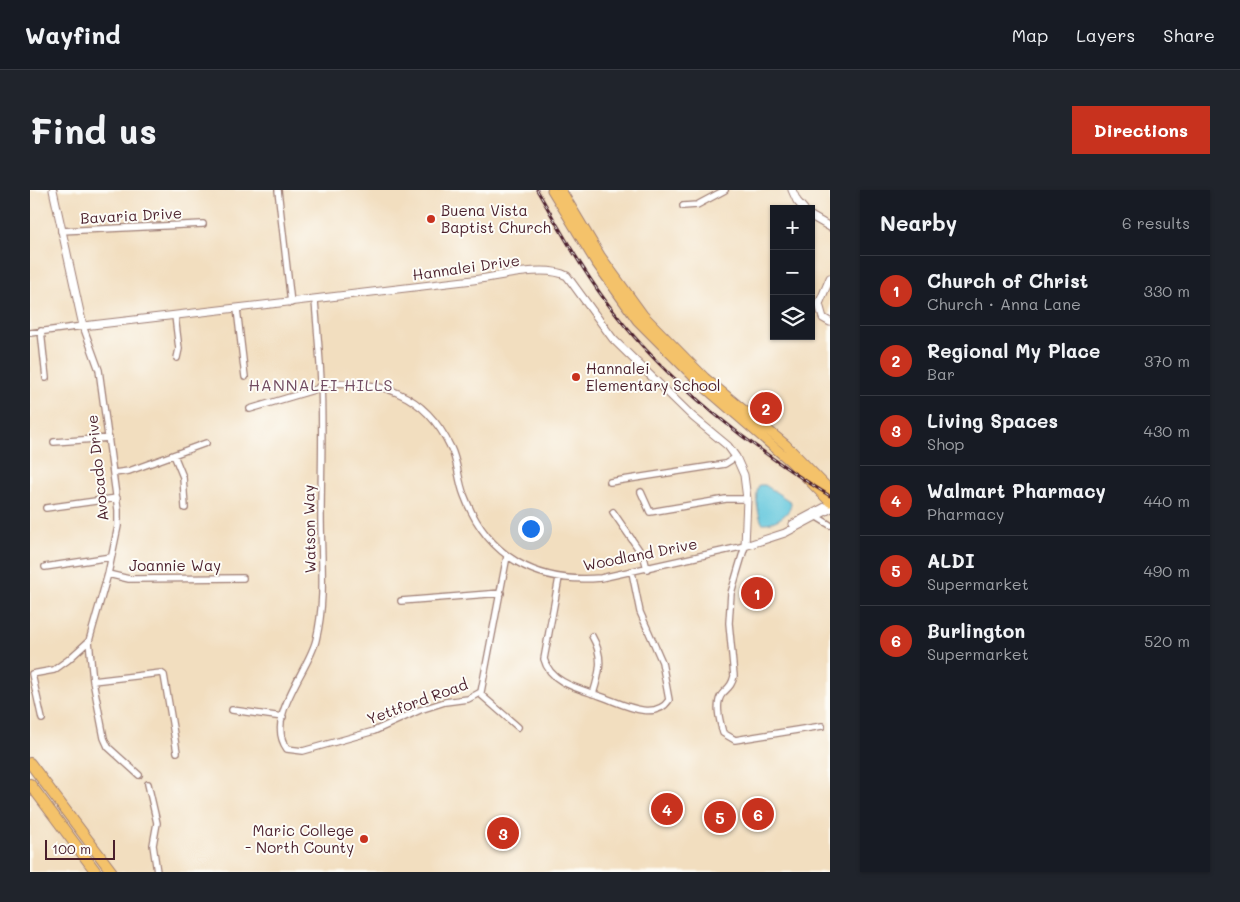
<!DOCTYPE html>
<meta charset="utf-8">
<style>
:root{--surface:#171b24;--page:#20242c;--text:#f1f3f6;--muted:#9ea1a6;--line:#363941;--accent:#c8321e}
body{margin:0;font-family:Mali,sans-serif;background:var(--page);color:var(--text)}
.controls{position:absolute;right:15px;top:15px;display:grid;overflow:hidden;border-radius:0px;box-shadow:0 1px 4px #0004}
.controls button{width:45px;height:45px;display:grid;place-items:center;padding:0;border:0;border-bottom:1px solid var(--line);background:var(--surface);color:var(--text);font:25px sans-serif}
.scale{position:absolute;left:15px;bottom:12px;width:70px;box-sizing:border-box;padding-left:5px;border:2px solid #4a1f2b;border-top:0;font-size:14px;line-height:18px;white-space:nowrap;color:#4a1f2b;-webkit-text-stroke:4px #fdfcf7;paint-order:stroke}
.you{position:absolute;left:500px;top:338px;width:18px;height:18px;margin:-12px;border:4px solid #fff;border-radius:50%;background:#1a73e8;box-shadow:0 0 0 8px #1a73e833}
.badge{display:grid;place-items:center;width:32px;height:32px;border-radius:50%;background:var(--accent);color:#fff;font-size:16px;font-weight:700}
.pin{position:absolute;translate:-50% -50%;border:2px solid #fff;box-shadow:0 1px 5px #0006}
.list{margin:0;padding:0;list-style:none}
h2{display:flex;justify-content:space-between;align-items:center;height:65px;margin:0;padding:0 20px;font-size:21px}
h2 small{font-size:16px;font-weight:400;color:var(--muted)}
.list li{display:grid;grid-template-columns:32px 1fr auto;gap:15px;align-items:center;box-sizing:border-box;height:70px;padding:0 20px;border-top:1px solid var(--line)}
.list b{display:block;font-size:19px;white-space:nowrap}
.list p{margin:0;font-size:16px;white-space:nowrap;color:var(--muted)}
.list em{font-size:16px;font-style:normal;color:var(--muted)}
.icon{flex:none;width:28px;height:28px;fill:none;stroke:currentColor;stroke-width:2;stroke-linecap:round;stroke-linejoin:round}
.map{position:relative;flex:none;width:800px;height:682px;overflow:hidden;border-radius:0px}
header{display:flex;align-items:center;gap:30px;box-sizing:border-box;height:70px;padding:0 25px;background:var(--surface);border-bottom:1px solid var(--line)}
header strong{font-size:24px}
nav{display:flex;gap:28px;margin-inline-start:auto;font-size:18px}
.intro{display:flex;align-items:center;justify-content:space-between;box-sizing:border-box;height:120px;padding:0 30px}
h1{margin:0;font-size:35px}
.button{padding:12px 22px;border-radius:0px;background:var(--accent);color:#fff;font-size:18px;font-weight:700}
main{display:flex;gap:30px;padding:0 30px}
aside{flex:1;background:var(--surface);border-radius:0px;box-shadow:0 1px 4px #0004}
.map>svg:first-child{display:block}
.water{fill:#60c6dc;stroke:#557284}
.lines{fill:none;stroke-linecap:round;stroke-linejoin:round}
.minor-casing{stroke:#9e7e75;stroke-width:8}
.tertiary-casing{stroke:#9e7e75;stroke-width:9}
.primary-casing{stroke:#9e7e75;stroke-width:11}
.motorway-casing{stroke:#9e7e75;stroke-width:12}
.minor{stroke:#fff;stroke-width:5.5}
.tertiary{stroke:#fff;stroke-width:7}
.primary{stroke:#f4c26a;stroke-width:9}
.motorway{stroke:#f4c26a;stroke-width:10}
.rail-casing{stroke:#4a1f2b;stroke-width:3}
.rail{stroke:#fdfcf7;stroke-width:1;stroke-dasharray:4;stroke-linecap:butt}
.poi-dot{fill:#c8321e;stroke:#fdfcf7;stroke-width:2}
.labels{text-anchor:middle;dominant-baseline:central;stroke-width:4;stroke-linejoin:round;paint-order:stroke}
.poi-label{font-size:15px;fill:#4a1f2b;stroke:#fdfcf7;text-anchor:start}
.street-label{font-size:15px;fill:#4a1f2b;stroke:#fdfcf7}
.neighbourhood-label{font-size:16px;letter-spacing:1px;fill:#724d62;stroke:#fdfcf7}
</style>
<header>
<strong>Wayfind</strong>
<nav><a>Map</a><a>Layers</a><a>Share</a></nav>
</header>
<div class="intro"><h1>Find us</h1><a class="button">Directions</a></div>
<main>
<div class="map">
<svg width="800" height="682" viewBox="0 0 800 682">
<rect width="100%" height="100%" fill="#fdfcf7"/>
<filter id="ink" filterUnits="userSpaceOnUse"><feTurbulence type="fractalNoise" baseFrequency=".02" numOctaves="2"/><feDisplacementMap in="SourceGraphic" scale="10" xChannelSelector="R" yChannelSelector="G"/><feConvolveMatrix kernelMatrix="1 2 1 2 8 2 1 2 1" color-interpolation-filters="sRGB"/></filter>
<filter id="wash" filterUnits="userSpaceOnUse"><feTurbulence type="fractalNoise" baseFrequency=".0096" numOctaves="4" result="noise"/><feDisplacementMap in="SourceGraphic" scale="20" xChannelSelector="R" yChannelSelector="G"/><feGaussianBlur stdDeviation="1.12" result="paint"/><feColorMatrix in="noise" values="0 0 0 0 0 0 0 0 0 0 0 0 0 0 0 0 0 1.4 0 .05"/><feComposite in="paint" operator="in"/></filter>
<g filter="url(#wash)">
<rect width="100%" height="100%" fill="#f2debf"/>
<!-- water -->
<path class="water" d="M 729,295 L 735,295 L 761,312 C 761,325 744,334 732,333 C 728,323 724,306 729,295 Z"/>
</g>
<g filter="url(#ink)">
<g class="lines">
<!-- minor casing -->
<g class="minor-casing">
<path id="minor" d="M 248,0 L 261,113
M 653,16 L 667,15 L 695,0
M 31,41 L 173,34
M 285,110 C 287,138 290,165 291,193 C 293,237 291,282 291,326 C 291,368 296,410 286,450 C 279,480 234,528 257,559 L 273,561 L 344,541 L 390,520 L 415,512 L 438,509 L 451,502 L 477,366
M 207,119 L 215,187
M 145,126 L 149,159 L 147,168
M 11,141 L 16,188
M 0,143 L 53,136 L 69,180 L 88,320 L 88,336 L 78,384 L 59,451 L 63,491 L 74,548 L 78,557 L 109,585
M 220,219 L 287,199 L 291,194 C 350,190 394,201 421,258 C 428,272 428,290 434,305 C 457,367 507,394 571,388 L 715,356 L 701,403 L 699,433 L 704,486 C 702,495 699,497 693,503 C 684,512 690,532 693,543 L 705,550 L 792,536
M 24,252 L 79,248
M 144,265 L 153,287 L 155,318
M 84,283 L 99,281 L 176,253
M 580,292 L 695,274 L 706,267
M 611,302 L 620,322 L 696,309 L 717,309
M 16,318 L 87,308
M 583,322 L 614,367 L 617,379
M 787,327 L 800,335
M 15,377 L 81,367
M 78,384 L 99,389 L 213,388
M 529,388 L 514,469 C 520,493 550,499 570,506 C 589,512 624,533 639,510 L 632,472 L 610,422 L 602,382
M 371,411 L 471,403
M 562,446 C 574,467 570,482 563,504
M 63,491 L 131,483 L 134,485 L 147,562
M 449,503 L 488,537
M 202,520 L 253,527
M 12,529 L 2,484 L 24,480 L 38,470 L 59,451
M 118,594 L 127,633 L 123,655 L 127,682"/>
</g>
<!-- tertiary casing -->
<g class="tertiary-casing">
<path id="tertiary" d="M 23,0 L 53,136 C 183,121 317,105 443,90 C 468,87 515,74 537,86 L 583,149 L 663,227 L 698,256 L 706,267 L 714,285 L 717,309 L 715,356 L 755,343 L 800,319
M 762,0 L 767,11 L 774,19
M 781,26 L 800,37
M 800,88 L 789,114 L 793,128 L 800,132
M 763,334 L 795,317"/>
</g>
<!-- primary casing -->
<g class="primary-casing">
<path id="primary" d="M 522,0 L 565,71 L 607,130 L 672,195 L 760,271 L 800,312
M 531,0 L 571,67 L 613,125 L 675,188 L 756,255 L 800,300"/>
</g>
<!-- motorway casing -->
<g class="motorway-casing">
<path id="motorway" d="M 0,573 L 82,682
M 0,594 L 66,682"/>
</g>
<!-- minor -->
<use href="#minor" class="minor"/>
<!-- tertiary -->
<use href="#tertiary" class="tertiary"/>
<!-- primary -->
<use href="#primary" class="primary"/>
<!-- motorway -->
<use href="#motorway" class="motorway"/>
<!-- rail casing -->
<g class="rail-casing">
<path id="rail" d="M 507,0 C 531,41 554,84 584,122 C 639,194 723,259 800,306"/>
</g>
<!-- rail -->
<use href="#rail" class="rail"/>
</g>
</g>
<!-- markers -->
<g class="poi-dot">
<circle cx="401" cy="29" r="5"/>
<circle cx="546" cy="187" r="5"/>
<circle cx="334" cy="649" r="5"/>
</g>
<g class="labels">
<!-- poi labels -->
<g class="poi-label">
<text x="411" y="20">Buena Vista<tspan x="411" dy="17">Baptist Church</tspan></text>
<text x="556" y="178">Hannalei<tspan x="556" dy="17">Elementary School</tspan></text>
<text x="324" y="640" text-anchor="end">Maric College<tspan x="324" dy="17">- North County</tspan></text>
</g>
<!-- street labels -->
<g class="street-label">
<text transform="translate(101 25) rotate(-3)">Bavaria Drive</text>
<text transform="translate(436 77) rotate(-8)">Hannalei Drive</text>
<text transform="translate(67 278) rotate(-96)">Avocado Drive</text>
<text transform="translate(279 339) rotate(-91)">Watson Way</text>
<text transform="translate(610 364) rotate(-11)">Woodland Drive</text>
<text x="145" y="375">Joannie Way</text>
<text transform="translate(387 511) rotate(-20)">Yettford Road</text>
</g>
<!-- neighbourhood labels -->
<g class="neighbourhood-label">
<text x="291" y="194">HANNALEI HILLS</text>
</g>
</g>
</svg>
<div class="controls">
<button>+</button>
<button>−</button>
<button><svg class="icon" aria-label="layers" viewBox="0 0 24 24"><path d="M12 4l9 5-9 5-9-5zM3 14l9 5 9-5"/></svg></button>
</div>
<div class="scale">100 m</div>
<div class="you"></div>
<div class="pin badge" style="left:727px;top:403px">1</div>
<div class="pin badge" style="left:736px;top:218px">2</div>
<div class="pin badge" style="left:473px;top:643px">3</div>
<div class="pin badge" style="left:637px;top:619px">4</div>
<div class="pin badge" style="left:690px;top:627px">5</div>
<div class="pin badge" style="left:728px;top:624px">6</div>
</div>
<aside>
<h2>Nearby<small>6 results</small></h2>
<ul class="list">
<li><span class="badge">1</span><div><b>Church of Christ</b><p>Church · Anna Lane</p></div><em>330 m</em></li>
<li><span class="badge">2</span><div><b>Regional My Place</b><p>Bar</p></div><em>370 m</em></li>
<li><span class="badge">3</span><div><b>Living Spaces</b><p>Shop</p></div><em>430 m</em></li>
<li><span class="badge">4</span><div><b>Walmart Pharmacy</b><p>Pharmacy</p></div><em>440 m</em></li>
<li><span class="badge">5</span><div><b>ALDI</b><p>Supermarket</p></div><em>490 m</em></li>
<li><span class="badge">6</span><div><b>Burlington</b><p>Supermarket</p></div><em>520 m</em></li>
</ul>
</aside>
</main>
